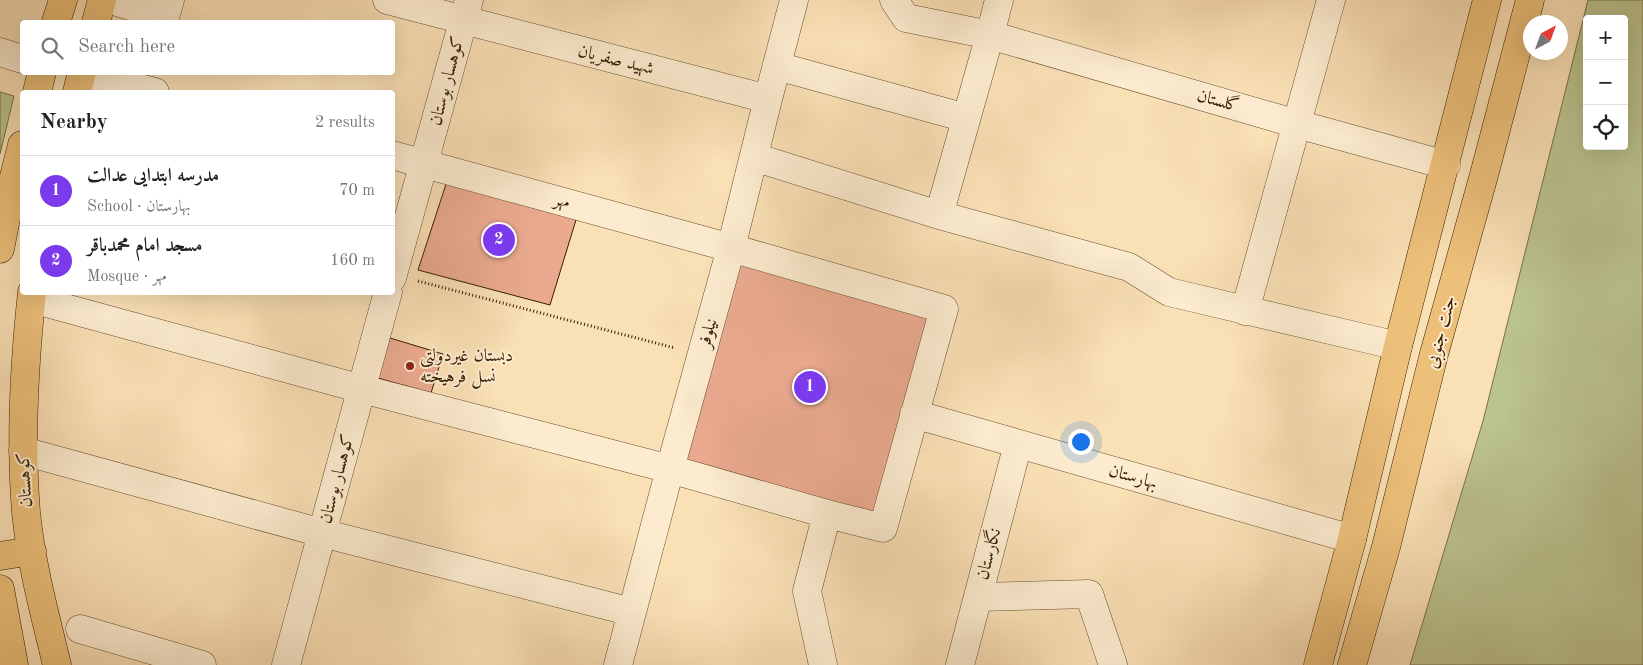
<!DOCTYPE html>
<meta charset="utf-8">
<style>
:root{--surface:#fff;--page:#f6f6f6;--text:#222;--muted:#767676;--line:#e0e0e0;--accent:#7c3aed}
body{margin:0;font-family:"Old Standard TT",Amiri,serif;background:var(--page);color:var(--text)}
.controls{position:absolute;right:15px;top:15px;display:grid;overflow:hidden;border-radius:5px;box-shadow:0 5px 20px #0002}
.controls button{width:45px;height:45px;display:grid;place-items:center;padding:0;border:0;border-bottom:1px solid var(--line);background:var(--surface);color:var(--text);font:25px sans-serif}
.compass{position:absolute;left:1523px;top:15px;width:45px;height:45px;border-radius:50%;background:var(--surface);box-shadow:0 5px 20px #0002;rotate:41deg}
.you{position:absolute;left:1080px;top:441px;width:18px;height:18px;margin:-12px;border:4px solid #fff;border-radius:50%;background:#1a73e8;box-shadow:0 0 0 8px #1a73e833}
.badge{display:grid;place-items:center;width:32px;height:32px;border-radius:50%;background:var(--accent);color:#fff;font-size:16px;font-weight:700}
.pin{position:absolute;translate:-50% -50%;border:2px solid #fff;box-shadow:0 1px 5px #0006}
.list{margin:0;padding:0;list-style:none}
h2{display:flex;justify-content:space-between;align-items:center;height:65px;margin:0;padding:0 20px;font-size:21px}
h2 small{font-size:16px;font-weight:400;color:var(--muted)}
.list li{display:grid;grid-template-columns:32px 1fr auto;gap:15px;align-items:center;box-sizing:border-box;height:70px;padding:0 20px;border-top:1px solid var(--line)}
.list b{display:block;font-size:19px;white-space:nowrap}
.list p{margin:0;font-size:16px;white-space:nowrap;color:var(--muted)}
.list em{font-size:16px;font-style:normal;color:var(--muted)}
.icon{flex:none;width:28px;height:28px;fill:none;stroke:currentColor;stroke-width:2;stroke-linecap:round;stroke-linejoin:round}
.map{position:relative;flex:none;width:1643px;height:665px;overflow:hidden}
.search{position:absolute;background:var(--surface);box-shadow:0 5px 20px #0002;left:20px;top:20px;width:375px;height:55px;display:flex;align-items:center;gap:12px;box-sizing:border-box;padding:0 18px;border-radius:5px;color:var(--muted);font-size:19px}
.panel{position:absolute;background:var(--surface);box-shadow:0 5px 20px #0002;left:20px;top:90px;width:375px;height:205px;border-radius:5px}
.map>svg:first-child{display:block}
.green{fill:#bbc38f;stroke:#797048;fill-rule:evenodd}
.building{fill:#ebaa90;stroke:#371d01}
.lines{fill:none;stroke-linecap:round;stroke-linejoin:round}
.minor-casing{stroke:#684e2e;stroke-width:29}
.major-casing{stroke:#371d01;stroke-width:29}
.path{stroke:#371d01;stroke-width:3;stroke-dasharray:1 2.5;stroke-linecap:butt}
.minor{stroke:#fcebcf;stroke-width:28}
.major{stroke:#edc07a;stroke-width:28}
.poi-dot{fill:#8f2418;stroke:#fcebcf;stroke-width:2}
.labels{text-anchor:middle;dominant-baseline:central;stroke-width:4;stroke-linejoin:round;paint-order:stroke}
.street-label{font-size:18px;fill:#371d01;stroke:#fcebcf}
.poi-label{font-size:18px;fill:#371d01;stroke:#fcebcf;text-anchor:start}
</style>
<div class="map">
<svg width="1643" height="665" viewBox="0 0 1643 665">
<rect width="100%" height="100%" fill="#fae0b5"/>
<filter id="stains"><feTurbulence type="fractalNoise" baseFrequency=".004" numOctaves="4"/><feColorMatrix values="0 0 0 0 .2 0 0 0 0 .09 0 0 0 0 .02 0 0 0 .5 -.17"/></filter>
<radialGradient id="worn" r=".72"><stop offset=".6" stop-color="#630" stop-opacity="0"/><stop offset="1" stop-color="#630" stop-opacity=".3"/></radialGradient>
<!-- green -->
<path class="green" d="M 1588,0 L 1643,0 L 1643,665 L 1410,665 L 1483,421 ZM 1587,19 L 1624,19 L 1624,146 L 1587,146 Z
M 0,92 L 14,96 L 0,154 Z"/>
<!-- building -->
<path class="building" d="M 449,175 L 579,210 L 550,305 L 418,270 Z
M 741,259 L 936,312 L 877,520 L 684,461 Z
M 390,338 L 443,354 L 431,393 L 378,378 Z"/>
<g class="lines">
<!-- minor casing -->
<g class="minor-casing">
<path id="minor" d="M 121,0 L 120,3 L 165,17 L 170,0
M 387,0 L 768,99
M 894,0 L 906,18 L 990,35 L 1297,124 L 1446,165
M 0,52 L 22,59
M 777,66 L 966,118
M 82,73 L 155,92
M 754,157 L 939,215 L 1129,267 L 1169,292 L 1398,346
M 939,215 L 990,35 L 999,0
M 392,278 L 469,0
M 32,299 L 362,389 L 670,469 L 827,514 L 883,528 L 944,309 L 731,248 L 392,155
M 1245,311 L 1331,0
M 914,414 L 1352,539
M 23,451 L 322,533 L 632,612
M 978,597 L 1089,594 L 1113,665
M 80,629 L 202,665
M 286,665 L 388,292
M 618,665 L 670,469 L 731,248 L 768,99 L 794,0
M 823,665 L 807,591 L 827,514
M 960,665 L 1018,444"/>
</g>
<!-- major casing -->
<g class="major-casing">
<path id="major" d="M 56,22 L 63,0
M 96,22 L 102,0
M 37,92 L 42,72
M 77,92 L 82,72
M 0,249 L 14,177 L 22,145
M 32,292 C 24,366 20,439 26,512 C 31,564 45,615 57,665
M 0,556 L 32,551
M 0,589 L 14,665
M 1318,665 L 1352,539 L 1398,346 L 1487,0
M 1352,665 L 1386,547 L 1434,354 L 1484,175 L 1530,0"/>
</g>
<!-- path -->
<path class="path" d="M 418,281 L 675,348"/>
<!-- minor -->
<use href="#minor" class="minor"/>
<!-- major -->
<use href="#major" class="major"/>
</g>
<!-- markers -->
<circle class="poi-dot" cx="410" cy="366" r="5"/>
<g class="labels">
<!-- street labels -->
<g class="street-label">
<text transform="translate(616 60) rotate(14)">شهید صفریان</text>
<text transform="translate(447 81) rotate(-75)">کوهسار بوستان</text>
<text transform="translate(1218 101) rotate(16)">گلستان</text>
<text transform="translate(562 201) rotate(15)">مهر</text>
<text transform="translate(1441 332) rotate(-75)">جنت جنوبی</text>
<text transform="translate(708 333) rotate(-75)">نیلوفر</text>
<text transform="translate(1133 477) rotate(16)">بهارستان</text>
<text transform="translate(337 479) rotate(-75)">کوهسار بوستان</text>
<text transform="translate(25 480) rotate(-93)">کوهستان</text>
<text transform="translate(989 554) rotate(-75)">نگارستان</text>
</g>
<!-- poi labels -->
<g class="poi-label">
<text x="420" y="356">دبستان غیردولتی<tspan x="420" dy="21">نسل فرهیخته</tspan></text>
</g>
</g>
<rect width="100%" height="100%" filter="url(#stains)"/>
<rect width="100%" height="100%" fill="url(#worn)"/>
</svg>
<div class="controls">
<button>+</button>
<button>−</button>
<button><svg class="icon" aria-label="locate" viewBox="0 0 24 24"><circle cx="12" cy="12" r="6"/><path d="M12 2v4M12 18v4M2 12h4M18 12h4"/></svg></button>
</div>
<svg class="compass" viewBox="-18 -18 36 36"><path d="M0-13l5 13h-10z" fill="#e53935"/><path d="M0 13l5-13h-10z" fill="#767676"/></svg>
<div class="you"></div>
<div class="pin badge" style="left:810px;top:387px">1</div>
<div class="pin badge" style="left:499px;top:240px">2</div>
<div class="search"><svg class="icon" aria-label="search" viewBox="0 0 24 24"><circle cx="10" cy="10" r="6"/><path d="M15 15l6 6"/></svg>Search here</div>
<section class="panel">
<h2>Nearby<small>2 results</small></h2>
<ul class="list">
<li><span class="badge">1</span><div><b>مدرسه ابتدایی عدالت</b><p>School · بهارستان</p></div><em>70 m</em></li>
<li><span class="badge">2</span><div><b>مسجد امام محمدباقر</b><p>Mosque · مهر</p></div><em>160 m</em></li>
</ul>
</section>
</div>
